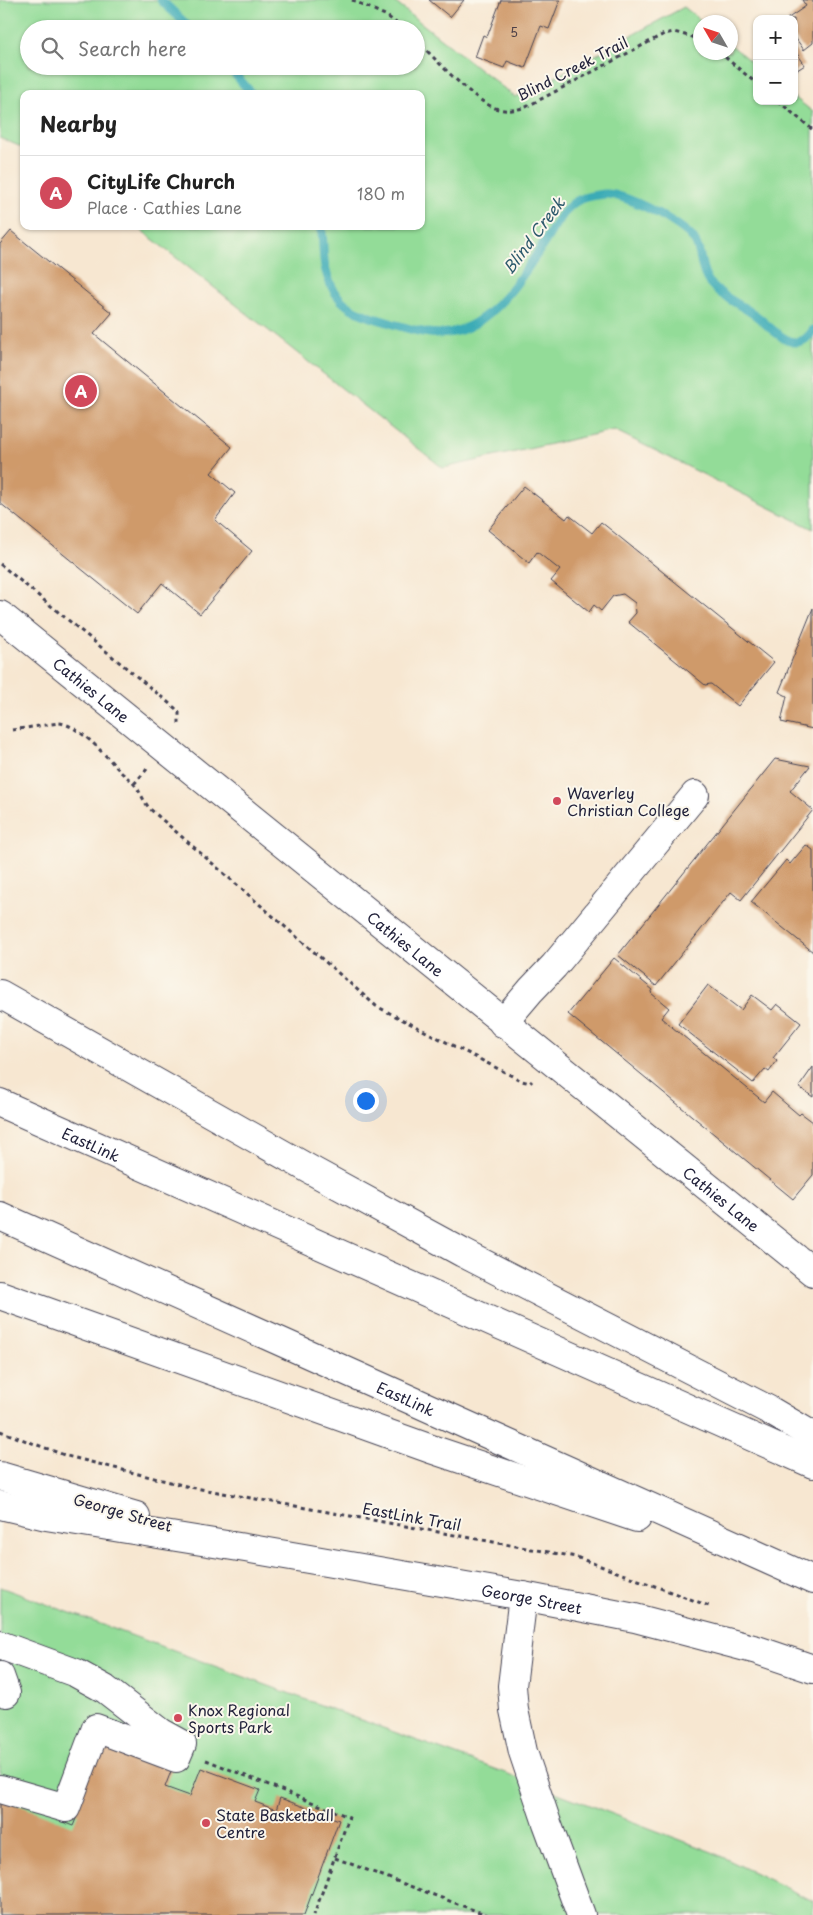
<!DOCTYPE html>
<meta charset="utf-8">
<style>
:root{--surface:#fff;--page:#f6f6f6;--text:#222;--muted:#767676;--line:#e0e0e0;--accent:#d1495b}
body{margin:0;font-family:"Playpen Sans",sans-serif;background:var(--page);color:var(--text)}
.controls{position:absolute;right:15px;top:15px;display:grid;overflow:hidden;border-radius:10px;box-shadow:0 1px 4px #0004}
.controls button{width:45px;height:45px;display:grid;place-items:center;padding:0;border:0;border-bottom:1px solid var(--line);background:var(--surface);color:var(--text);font:25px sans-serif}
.compass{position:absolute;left:693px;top:15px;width:45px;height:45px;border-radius:50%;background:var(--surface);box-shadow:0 1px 4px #0004;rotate:309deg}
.you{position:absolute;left:365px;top:1100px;width:18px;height:18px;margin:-12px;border:4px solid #fff;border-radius:50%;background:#1a73e8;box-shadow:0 0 0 8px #1a73e833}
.badge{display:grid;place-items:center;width:32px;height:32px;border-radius:50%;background:var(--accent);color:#fff;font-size:16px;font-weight:700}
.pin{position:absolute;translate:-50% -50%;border:2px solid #fff;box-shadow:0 1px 5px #0006}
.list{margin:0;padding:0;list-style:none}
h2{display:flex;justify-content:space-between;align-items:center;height:65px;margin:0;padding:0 20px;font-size:21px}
h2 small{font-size:16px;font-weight:400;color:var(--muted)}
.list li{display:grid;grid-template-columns:32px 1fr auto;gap:15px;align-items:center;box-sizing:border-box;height:75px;padding:0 20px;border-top:1px solid var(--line)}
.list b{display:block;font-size:19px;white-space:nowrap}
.list p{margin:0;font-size:16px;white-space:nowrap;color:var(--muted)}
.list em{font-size:16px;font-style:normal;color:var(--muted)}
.icon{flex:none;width:28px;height:28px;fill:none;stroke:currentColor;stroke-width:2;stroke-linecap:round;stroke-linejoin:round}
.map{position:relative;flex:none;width:813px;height:1915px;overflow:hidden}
.search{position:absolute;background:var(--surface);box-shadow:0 1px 4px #0004;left:20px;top:20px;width:405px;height:55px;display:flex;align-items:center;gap:12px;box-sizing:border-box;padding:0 18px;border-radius:28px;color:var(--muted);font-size:19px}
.panel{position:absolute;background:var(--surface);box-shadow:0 1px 4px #0004;left:20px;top:90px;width:405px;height:140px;border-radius:10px}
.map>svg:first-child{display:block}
.green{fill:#93dc98;stroke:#5a7f6a;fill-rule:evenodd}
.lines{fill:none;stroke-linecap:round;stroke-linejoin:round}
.stream{stroke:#3aabb6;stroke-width:9}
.building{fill:#cf9a6b}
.minor-casing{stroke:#424052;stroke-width:30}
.highway-casing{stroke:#424052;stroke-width:30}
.path{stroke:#424052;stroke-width:3;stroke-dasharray:4 4;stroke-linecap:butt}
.minor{stroke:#fff;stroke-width:28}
.highway{stroke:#fff;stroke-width:28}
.poi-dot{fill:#d1495b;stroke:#fbf7ec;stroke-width:2}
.labels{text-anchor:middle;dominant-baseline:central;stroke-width:4;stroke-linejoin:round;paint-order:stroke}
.number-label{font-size:12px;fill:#4d4047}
.street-label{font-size:15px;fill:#22223b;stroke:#fbf7ec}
.poi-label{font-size:15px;fill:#22223b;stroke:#fbf7ec;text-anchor:start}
.water-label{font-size:16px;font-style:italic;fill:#2c596c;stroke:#fbf7ec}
</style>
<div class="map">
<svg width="813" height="1915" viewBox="0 0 813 1915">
<rect width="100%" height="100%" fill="#fbf7ec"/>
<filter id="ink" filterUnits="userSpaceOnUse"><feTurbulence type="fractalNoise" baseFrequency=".02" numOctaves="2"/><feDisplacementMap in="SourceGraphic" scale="10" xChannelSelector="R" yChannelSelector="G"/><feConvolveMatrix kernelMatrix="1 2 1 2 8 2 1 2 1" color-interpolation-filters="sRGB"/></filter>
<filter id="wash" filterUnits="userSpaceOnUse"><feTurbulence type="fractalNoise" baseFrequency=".0096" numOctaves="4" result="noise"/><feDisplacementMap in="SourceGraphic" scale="20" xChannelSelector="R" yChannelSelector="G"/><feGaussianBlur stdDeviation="1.12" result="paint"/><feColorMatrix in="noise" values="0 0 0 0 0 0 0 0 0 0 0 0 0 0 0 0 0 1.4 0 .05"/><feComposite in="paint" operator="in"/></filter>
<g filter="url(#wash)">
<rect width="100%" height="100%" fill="#f7e7d1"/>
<!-- green -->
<path class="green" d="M 0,0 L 392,0 L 515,97 L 533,89 L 684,7 L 703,22 L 700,22 L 700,52 L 730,52 L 731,45 L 757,67 L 757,101 L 794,101 L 794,97 L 813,112 L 813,529 L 614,430 L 443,468 L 136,226 L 421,226 L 421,94 L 24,94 L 24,148 L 0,138 ZM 29,29 L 416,29 L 416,66 L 29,66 Z
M 0,1587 L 516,1777 L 712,1852 L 813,1901 L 813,1915 L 0,1915 Z"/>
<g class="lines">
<!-- stream -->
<path class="stream" d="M 161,0 L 191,29
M 228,66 L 252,94
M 321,226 C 324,241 322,257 326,271 C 336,309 359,313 393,324 C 410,329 430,336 448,333 C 490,328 523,276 544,243 C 552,231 559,216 570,206 C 578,198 594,195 605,194 C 624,193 684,224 694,240 C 703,253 699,269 709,282 C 721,297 740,304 755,315 C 771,326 795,360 813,330"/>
</g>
<g id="blocks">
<!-- building -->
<path class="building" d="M 429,0 L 464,0 L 450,17 Z
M 501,0 L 560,0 L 549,29 L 541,26 L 525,68 L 507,61 L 504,68 L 475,57 L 483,35 L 487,37 Z
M 802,0 L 813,0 L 813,43 L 804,50 L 794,36 L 794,19 L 787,19 L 806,6 Z
M 794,49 L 805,65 L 794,72 Z
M 11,231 L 112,313 L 94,334 L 232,447 L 211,473 L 235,493 L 215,520 L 252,551 L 200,614 L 162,583 L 137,614 L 0,503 L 0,244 Z
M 524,486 L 566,519 L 569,515 L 592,533 L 601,522 L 774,662 L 738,706 L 711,684 L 705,685 L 628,622 L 636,613 L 635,603 L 623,594 L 613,596 L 601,611 L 594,605 L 589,612 L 551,581 L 560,570 L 537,552 L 529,563 L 488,530 Z
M 813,608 L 813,729 L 781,722 L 787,696 L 779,692 Z
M 775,759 L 810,766 L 790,791 L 813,810 L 741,900 L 731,892 L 656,986 L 618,955 Z
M 806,845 L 813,850 L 813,952 L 751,902 L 786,860 L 790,864 Z
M 614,958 L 653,990 L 651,993 L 669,1008 L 661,1018 L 764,1102 L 772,1092 L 799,1115 L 801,1113 L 813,1122 L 813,1175 L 793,1199 L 568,1014 Z
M 708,985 L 741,1010 L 752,995 L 772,1010 L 777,1004 L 801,1023 L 773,1058 L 777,1061 L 769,1072 L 765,1069 L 753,1083 L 678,1024 Z
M 813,1067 L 813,1097 L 799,1087 Z
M 96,1728 L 176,1758 L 165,1787 L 190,1796 L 201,1768 L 260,1790 L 255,1802 L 276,1810 L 280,1798 L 339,1820 L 304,1915 L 0,1915 L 0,1798 L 73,1826 L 78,1814 L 66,1810 Z"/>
</g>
</g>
<g filter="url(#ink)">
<use href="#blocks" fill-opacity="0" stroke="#424052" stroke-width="1"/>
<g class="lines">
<!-- minor casing -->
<g class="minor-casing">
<g id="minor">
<path id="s1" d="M 0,615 L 813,1272"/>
<path d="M 503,1023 L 531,990 L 554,966 L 695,795"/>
<path d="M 0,1476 L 136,1516"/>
<path id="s2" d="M 0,1505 L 46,1516 L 245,1548 L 523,1596 L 635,1618 L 757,1650 L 813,1669"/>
<path d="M 523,1596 L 512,1686 L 514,1710 L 523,1752 L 547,1823 L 581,1915"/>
<path d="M 0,1645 L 76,1673 L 105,1689 L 162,1733 L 182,1744 L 176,1758 L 96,1728 L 66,1808 L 0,1789"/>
<path d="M 0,1676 L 6,1693 L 0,1692"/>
</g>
</g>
<!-- highway casing -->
<g class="highway-casing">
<g id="highway">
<path d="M 0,994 L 309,1169 L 463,1253 L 769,1410 L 813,1436"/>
<path id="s3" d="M 0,1103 L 813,1464"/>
<path id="s4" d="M 0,1216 L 813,1580"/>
<path d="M 0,1295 L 431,1449 L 637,1518"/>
</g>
</g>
<!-- path -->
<path class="path" d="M 352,0 L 387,16 L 404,29
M 416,40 C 436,59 470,98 495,108 C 506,112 516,110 526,107 L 664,34 L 674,32 L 700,39
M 719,52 L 757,84
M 778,101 L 813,130
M 0,564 L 175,708 L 179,712 L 179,724
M 12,730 L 59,723 C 78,724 106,756 119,770 C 123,775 129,778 133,783 C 140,790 143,801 150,809 L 376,1006 L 522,1081 L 530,1083 L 532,1081
M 134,784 L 147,769
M 0,1431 L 67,1456 L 190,1487 L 576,1557 L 709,1606
M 206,1760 L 349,1817 L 314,1915
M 335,1858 L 487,1915"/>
<!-- minor -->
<use href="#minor" class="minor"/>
<!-- highway -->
<use href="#highway" class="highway"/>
</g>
</g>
<!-- markers -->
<g class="poi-dot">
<circle cx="557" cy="801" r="5"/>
<circle cx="178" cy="1718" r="5"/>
<circle cx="206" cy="1823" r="5"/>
</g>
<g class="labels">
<!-- number labels -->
<g class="number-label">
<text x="514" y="32">5</text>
</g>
<!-- street labels -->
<g class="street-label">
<text transform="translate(572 68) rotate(-27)">Blind Creek Trail</text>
<text stroke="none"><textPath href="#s1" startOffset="118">Cathies Lane</textPath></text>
<text stroke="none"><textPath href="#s1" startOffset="522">Cathies Lane</textPath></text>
<text stroke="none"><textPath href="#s3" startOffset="100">EastLink</textPath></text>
<text stroke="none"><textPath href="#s1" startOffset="928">Cathies Lane</textPath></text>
<text stroke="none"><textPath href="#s4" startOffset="445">EastLink</textPath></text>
<text transform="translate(123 1512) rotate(16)">George Street</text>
<text transform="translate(412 1516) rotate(10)">EastLink Trail</text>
<text stroke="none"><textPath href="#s2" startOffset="540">George Street</textPath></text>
</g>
<!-- poi labels -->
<g class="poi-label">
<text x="567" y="792">Waverley<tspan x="567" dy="17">Christian College</tspan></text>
<text x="188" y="1709">Knox Regional<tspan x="188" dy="17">Sports Park</tspan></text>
<text x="216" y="1814">State Basketball<tspan x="216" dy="17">Centre</tspan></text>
</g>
<!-- water labels -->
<g class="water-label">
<text transform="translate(533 235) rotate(-53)">Blind Creek</text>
</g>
</g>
</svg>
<div class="controls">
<button>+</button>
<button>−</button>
</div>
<svg class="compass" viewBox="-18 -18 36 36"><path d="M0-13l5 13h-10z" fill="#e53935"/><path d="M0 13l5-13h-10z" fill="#767676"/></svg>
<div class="you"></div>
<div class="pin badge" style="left:81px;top:391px">A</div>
<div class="search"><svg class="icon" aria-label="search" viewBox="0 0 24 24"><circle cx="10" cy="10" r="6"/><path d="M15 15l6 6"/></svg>Search here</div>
<section class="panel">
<h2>Nearby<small></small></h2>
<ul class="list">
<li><span class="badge">A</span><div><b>CityLife Church</b><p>Place · Cathies Lane</p></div><em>180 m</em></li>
</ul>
</section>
</div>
